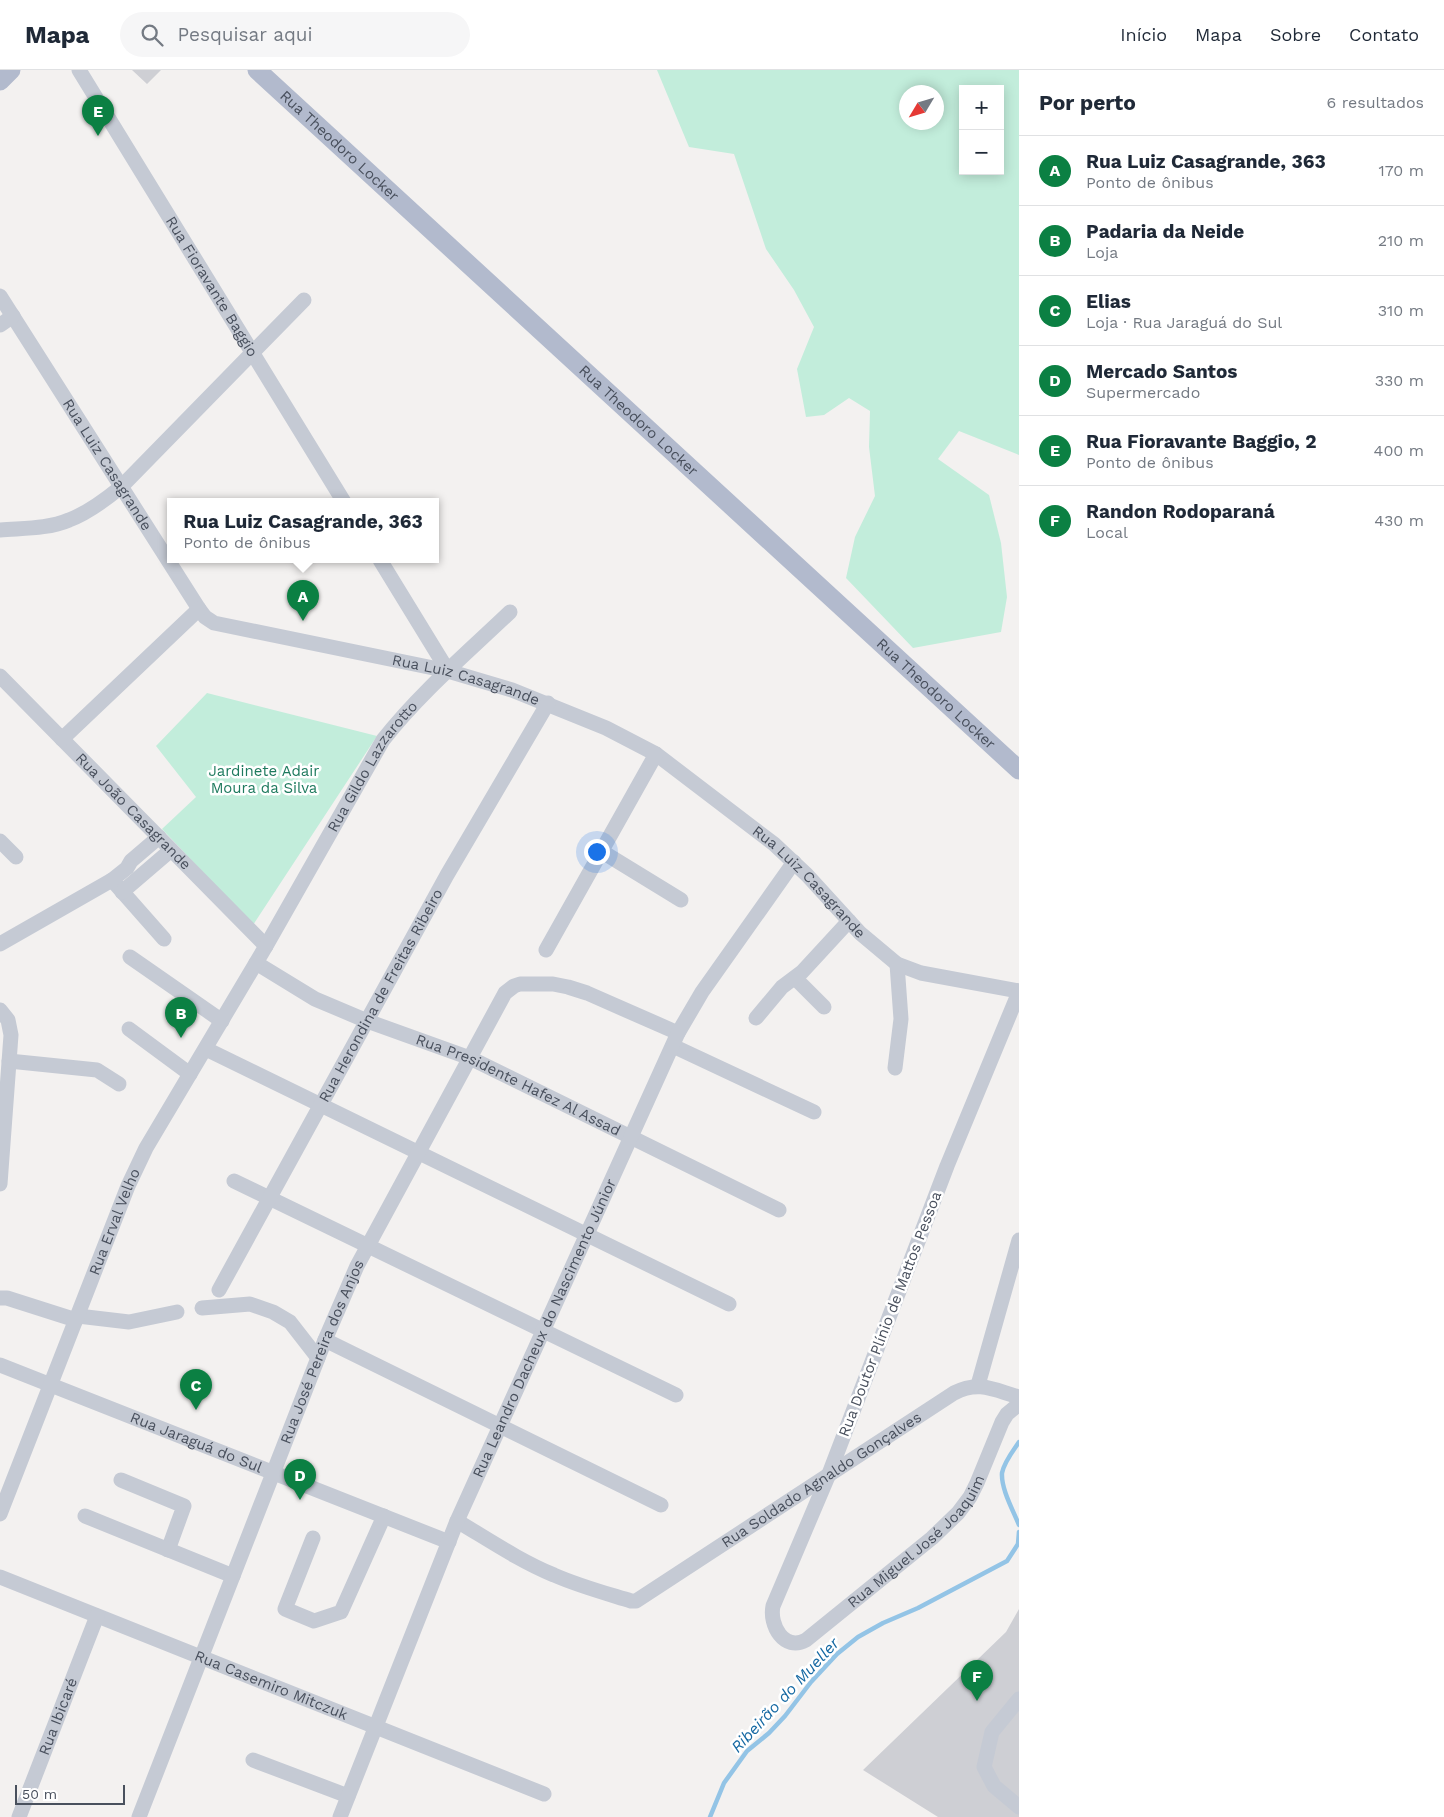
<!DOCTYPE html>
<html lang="pt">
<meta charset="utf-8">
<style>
:root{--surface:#fff;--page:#f6f6f7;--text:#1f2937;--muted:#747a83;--line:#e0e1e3;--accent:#0b8043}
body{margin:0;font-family:"Work Sans",sans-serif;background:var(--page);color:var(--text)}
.controls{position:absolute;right:15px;top:15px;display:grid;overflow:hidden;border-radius:0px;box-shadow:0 2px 12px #0003}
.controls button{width:45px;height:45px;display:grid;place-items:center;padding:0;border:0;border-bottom:1px solid var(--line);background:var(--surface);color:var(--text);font:25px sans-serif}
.compass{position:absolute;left:899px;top:15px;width:45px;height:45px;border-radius:50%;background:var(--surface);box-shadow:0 2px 12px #0003;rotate:232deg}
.scale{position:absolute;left:15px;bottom:12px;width:110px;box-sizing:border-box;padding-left:5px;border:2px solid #49505d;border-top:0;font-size:14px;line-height:18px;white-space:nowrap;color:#49505d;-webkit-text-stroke:4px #fff;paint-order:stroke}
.you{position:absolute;left:596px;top:781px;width:18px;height:18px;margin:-12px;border:4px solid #fff;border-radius:50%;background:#1a73e8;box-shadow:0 0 0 8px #1a73e833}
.badge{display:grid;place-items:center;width:32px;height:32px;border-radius:50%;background:var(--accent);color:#fff;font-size:16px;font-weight:700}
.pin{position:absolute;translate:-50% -41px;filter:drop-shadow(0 1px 2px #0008)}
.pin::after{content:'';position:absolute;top:26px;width:18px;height:15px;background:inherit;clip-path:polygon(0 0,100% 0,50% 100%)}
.popup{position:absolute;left:167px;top:428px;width:272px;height:65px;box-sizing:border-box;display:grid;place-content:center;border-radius:0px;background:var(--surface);filter:drop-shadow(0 1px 4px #0005);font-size:16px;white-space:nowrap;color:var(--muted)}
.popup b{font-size:19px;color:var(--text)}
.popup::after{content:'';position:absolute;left:50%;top:100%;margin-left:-10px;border:10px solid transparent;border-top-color:var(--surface)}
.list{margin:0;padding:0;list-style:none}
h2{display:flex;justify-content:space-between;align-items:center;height:65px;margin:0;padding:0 20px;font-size:21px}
h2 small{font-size:16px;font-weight:400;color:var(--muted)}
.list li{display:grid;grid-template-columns:32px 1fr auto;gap:15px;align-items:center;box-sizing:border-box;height:70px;padding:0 20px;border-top:1px solid var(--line)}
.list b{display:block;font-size:19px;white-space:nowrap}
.list p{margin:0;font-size:16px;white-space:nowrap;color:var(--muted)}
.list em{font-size:16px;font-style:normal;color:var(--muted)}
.icon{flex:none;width:28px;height:28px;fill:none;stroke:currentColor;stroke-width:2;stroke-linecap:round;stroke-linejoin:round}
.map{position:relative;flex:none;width:1019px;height:1747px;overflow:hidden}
header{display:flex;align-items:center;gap:30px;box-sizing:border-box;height:70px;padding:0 25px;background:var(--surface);border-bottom:1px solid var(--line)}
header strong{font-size:24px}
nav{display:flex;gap:28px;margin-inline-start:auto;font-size:18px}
.search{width:350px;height:45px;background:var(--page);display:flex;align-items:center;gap:12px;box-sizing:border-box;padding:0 18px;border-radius:28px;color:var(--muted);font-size:19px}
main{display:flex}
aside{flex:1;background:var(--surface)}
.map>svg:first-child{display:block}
.green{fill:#c2eddb;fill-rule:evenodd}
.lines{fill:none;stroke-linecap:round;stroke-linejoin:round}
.stream{stroke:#93c4e6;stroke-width:4.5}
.building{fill:#cecfd4}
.minor{stroke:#c5cad4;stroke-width:15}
.major{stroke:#b2bacd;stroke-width:19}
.labels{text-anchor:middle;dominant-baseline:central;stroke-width:5;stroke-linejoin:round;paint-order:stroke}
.street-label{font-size:15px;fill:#49505d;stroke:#fff}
.park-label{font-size:15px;fill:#1e7a5e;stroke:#fff}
.water-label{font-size:16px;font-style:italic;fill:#1669a3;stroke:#fff}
</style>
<header>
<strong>Mapa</strong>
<div class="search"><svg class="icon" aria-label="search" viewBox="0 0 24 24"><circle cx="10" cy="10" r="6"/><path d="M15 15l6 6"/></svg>Pesquisar aqui</div>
<nav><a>Início</a><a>Mapa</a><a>Sobre</a><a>Contato</a></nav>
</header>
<main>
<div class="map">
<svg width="1019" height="1747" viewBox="0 0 1019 1747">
<rect width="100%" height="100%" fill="#f3f1f0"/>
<!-- green -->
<path class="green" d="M 657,0 L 1019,0 L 1019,385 L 959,361 L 938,389 L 989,425 L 1001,473 L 1007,527 L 1001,562 L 913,578 L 846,508 L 855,467 L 875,426 L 869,377 L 870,341 L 849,328 L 824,345 L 806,347 L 797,299 L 814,257 L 794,220 L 766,179 L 734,84 L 689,77 ZM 963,19 L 1000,19 L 1000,101 L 963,101 ZM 906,22 L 936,22 L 936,52 L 906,52 Z
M 207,623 L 377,666 L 253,855 L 162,759 L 196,727 L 156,676 Z"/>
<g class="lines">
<!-- stream -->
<path class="stream" d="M 1019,1372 C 1013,1381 1004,1392 1002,1403 C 1001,1419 1013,1440 1019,1455
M 710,1747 L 724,1713 L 747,1681 L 769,1663 L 785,1646 L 811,1612 L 837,1584 L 858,1567 L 883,1553 L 918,1538 L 1007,1491 L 1018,1474 L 1019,1462"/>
</g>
<!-- building -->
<path class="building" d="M 132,0 L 161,0 L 147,14 Z
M 1019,1539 L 1019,1747 L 938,1747 L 863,1700 L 1006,1562 Z"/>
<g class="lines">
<!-- minor -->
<g class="minor">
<path id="s1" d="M 79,0 L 344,432"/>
<path id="s2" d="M 0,226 L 199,539 L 205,547 L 214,553 L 448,601 L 512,620 L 606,658 L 656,684 L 774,774 L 807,805 L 860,863 L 897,894 L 921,903 L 1019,921"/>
<path d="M 0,255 L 13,246"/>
<path d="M 0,460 C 23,458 48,459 69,450 C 88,443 105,430 121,417 L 304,230"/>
<path d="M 380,490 L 448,601"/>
<path id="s3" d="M 0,606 L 266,876"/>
<path d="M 62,669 L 199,539"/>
<path d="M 0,771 L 16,787"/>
<path d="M 601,781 L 681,830"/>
<path d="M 112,810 L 164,869"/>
<path d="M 122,822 L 171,780"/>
<path d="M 0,874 L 112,810 L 127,798 L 131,791 L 159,767"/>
<path d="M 546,880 L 656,684"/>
<path d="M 130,887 L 222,951"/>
<path id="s4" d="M 256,893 L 315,929 L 367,951 L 470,988 L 779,1140"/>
<path d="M 795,908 L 824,937"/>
<path id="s5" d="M 1019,922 L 947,1096 L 829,1404 L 773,1536 C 769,1555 784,1582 806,1570 L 932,1468 L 958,1443 L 970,1427 L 977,1413 L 1002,1352 L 1007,1344 L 1019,1334"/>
<path d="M 0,940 L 8,950 L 11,965 L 0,1114"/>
<path d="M 756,948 L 782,917 L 802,902 L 849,851"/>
<path d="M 129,959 L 190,1004"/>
<path d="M 673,976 L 814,1042"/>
<path d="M 206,979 L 729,1234"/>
<path d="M 9,991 L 97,1000 L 119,1014"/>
<path d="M 895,998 L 901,949 L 897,894"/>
<path d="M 234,1111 L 676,1325"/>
<path id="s6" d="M 219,1220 L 447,805 L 548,633"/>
<path d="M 0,1228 L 7,1228 L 76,1250"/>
<path d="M 202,1238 L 250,1234 L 273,1242 L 290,1252 L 318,1288"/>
<path d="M 78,1246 L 129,1252 L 177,1242"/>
<path d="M 325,1270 L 661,1435"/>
<path id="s7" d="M 0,1295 L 449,1472"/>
<path d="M 978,1315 L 1019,1170"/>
<path d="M 121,1410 L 184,1436 L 168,1480"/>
<path id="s8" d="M 0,1444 L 128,1116 L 146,1078 L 266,876 L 383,670 C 420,623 467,583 510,542"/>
<path d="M 85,1446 L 233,1506"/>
<path id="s9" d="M 457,1451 C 489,1470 520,1491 554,1505 C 579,1516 605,1523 631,1531 L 636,1531 L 954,1323 C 979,1310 994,1320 1019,1327"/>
<path d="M 313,1468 L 285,1539 L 314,1551 L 341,1542 L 384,1446"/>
<path id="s10" d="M 0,1507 L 544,1724"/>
<path d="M 1019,1629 L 992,1662 L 984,1697 L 994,1716 L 1019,1737"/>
<path d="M 253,1690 L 348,1726"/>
<path id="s11" d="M 19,1747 L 97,1546"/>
<path id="s12" d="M 139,1747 L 325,1270 L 357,1196 L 505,923 L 514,916 L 520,914 L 553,914 L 568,917 L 587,923 L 678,963"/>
<path id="s13" d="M 340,1747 L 457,1451 L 678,963 L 702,922 L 794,792"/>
</g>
<!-- major -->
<g class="major">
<path id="s14" d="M 257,0 L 1019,700"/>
<path d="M 0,11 L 11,0"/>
</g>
</g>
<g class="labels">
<!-- street labels -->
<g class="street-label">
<text stroke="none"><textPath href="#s14" startOffset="112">Rua Theodoro Locker</textPath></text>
<text stroke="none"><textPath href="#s1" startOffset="254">Rua Fioravante Baggio</textPath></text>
<text stroke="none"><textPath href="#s14" startOffset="518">Rua Theodoro Locker</textPath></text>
<text stroke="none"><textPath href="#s2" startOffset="200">Rua Luiz Casagrande</textPath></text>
<text stroke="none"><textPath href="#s2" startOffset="650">Rua Luiz Casagrande</textPath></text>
<text stroke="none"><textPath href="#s14" startOffset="922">Rua Theodoro Locker</textPath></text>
<text stroke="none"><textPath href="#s8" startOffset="838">Rua Gildo Lazzarotto</textPath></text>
<text stroke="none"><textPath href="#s3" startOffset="190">Rua João Casagrande</textPath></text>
<text stroke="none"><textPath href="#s2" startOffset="1055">Rua Luiz Casagrande</textPath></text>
<text stroke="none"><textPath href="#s6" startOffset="336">Rua Herondina de Freitas Ribeiro</textPath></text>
<text stroke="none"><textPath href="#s4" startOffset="290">Rua Presidente Hafez Al Assad</textPath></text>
<text stroke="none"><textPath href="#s8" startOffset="314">Rua Erval Velho</textPath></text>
<text transform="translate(890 1244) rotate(-69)">Rua Doutor Plínio de Mattos Pessoa</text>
<text stroke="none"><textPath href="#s13" startOffset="530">Rua Leandro Dacheux do Nascimento Júnior</textPath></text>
<text stroke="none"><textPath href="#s12" startOffset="500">Rua José Pereira dos Anjos</textPath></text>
<text stroke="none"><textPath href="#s7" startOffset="211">Rua Jaraguá do Sul</textPath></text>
<text stroke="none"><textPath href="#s9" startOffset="419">Rua Soldado Agnaldo Gonçalves</textPath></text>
<text stroke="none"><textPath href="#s5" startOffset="870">Rua Miguel José Joaquim</textPath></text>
<text stroke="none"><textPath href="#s10" startOffset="292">Rua Casemiro Mitczuk</textPath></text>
<text stroke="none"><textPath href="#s11" startOffset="108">Rua Ibicaré</textPath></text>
</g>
<!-- park labels -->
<g class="park-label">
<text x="264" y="701">Jardinete Adair<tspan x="264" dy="17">Moura da Silva</tspan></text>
</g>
<!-- water labels -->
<g class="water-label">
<text transform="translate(785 1625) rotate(-47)">Ribeirão do Mueller</text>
</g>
</g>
</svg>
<div class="controls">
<button>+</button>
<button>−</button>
</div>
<svg class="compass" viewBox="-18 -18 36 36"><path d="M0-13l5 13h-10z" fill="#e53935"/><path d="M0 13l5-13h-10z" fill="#747a83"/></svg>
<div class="scale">50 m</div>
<div class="you"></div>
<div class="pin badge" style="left:303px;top:551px">A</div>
<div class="popup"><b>Rua Luiz Casagrande, 363</b>Ponto de ônibus</div>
<div class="pin badge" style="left:181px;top:968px">B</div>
<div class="pin badge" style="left:196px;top:1340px">C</div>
<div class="pin badge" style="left:300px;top:1430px">D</div>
<div class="pin badge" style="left:98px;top:66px">E</div>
<div class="pin badge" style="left:977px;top:1631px">F</div>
</div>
<aside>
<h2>Por perto<small>6 resultados</small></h2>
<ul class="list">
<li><span class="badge">A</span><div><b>Rua Luiz Casagrande, 363</b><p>Ponto de ônibus</p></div><em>170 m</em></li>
<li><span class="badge">B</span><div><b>Padaria da Neide</b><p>Loja</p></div><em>210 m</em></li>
<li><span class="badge">C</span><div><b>Elias</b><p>Loja · Rua Jaraguá do Sul</p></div><em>310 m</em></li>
<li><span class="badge">D</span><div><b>Mercado Santos</b><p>Supermercado</p></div><em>330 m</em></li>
<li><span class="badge">E</span><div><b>Rua Fioravante Baggio, 2</b><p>Ponto de ônibus</p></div><em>400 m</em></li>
<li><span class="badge">F</span><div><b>Randon Rodoparaná</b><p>Local</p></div><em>430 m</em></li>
</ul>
</aside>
</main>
